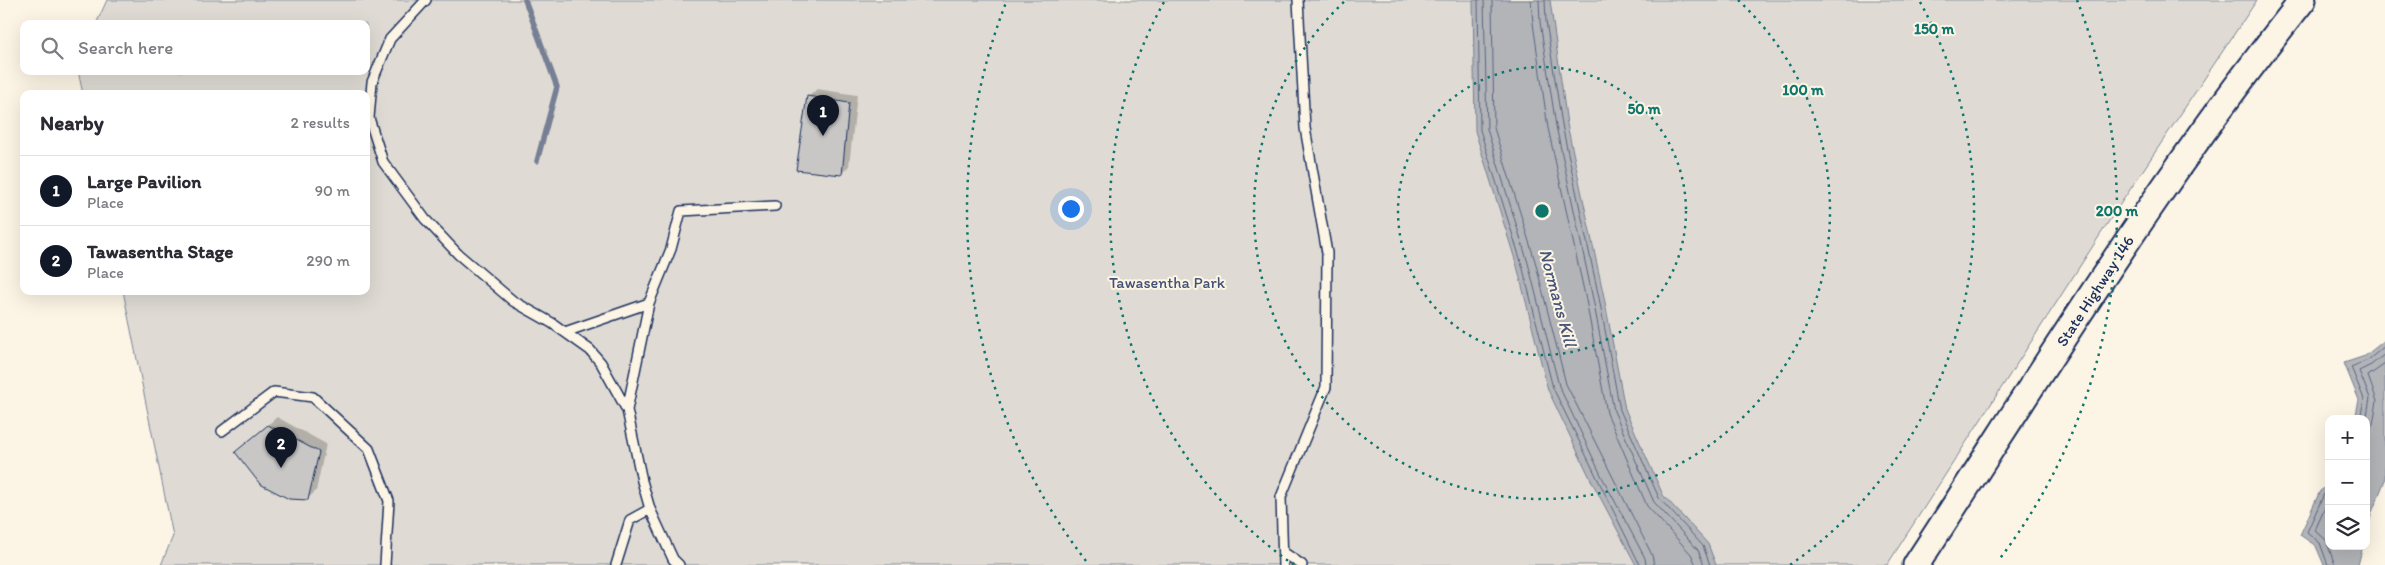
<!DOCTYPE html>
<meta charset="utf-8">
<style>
:root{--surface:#fff;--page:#f7f7f7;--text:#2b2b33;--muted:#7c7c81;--line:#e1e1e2;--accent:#111827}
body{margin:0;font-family:Itim,sans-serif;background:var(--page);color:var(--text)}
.controls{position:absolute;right:15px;bottom:15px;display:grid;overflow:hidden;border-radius:10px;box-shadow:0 5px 20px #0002}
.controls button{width:45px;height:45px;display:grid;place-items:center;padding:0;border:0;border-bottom:1px solid var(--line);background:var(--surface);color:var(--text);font:25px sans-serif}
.you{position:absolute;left:1070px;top:208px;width:18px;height:18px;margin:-12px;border:4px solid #fff;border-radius:50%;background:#1a73e8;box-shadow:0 0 0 8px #1a73e833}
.badge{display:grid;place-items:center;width:32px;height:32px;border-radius:50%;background:var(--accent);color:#fff;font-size:16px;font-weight:700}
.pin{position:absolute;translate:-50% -41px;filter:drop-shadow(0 1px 2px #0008)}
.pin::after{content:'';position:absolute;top:26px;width:18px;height:15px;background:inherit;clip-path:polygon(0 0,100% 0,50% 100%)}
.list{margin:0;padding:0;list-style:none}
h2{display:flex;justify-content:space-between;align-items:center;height:65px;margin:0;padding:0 20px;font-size:21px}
h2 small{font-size:16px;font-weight:400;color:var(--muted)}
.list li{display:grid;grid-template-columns:32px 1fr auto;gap:15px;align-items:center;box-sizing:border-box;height:70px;padding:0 20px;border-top:1px solid var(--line)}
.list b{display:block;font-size:19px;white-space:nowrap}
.list p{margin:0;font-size:16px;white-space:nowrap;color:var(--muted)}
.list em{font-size:16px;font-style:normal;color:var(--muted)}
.icon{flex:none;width:28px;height:28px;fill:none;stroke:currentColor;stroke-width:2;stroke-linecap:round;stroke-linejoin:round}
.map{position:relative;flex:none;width:2385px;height:565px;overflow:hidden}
.search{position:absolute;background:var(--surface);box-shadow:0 5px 20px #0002;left:20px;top:20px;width:350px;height:55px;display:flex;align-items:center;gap:12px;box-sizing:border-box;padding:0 18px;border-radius:10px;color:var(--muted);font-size:19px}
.panel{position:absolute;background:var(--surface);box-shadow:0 5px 20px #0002;left:20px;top:90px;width:350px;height:205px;border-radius:10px}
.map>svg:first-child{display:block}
.green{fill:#dfdbd4;stroke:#7d8599}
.water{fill:#b2b4b8;stroke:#767f94}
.shadow{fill:#0003}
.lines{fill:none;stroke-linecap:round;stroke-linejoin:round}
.shore{stroke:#576482;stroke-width:1}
.stream{stroke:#767f94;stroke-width:5.5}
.building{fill:#c8c7c6;stroke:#1b2f5e}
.lane-casing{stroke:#1b2f5e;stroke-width:12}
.secondary-casing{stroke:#1b2f5e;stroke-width:29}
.lane{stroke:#fcf5e5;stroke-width:9}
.secondary{stroke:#fcf5e5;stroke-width:25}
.ring{fill:none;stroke:#0f766e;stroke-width:2.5;stroke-dasharray:2.5 5}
.labels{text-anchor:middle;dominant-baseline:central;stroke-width:4;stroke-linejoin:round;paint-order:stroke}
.park-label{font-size:16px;fill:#425176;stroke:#fcf5e5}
.street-label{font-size:16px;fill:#1b2f5e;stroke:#fcf5e5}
.water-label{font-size:18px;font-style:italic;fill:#485779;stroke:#fcf5e5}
.centre{fill:#0f766e;stroke:#fcf5e5;stroke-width:2.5}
.ring-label{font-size:15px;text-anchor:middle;font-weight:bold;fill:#0f766e;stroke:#fcf5e5;stroke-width:4;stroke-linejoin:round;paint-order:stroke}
</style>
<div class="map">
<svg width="2385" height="565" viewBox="0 0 2385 565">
<rect width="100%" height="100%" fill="#fcf5e5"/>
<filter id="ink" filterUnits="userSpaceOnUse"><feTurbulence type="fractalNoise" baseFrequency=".02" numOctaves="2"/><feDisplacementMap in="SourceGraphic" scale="10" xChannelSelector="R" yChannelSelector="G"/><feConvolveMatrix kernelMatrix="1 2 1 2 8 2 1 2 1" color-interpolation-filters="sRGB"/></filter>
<g filter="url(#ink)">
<!-- green -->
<path class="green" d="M 107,0 L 2257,0 L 2111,218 L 1887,565 L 161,565 L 173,536 L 123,291 L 366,291 L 366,94 L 83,94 L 78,71 L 366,71 L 366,24 L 96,24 Z"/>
<!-- water -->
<path class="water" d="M 1473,0 L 1550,0 L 1567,124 L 1604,297 L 1625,409 L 1663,495 L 1708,544 L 1716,565 L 1636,565 L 1592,482 L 1548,390 L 1517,266 L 1475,131 Z
M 2385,340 L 2385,480 L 2372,512 L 2366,534 L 2366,419 L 2355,419 L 2359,400 L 2344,363 L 2365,356 Z
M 2329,485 L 2329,546 L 2363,546 L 2358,565 L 2324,565 L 2316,546 L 2300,535 L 2320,491 Z"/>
<!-- shadow -->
<path class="shadow" d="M 817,89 L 857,95 L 849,166 L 841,174 L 808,97 Z
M 277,417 L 326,444 L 316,491 L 307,499 L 245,444 Z"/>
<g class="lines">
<!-- shore -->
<path class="shore" d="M 1478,0 L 1480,130 L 1522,265 L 1553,388 L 1640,565
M 1484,0 L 1487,129 L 1528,263 L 1559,386 L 1602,477 L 1645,558 L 1646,565
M 1492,0 L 1494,128 L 1535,261 L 1566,384 L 1652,555 L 1654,565
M 1531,0 L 1533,23 L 1548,128 L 1586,300 L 1607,413 L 1647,506 L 1691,554 L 1696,565
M 1539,0 L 1540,22 L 1556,126 L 1593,299 L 1614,411 L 1654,502 L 1698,550 L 1704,565
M 1545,0 L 1546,21 L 1562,125 L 1599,298 L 1620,410 L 1659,498 L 1703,546 L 1710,565
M 2360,419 L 2364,399 L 2351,367 L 2368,360 L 2385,346
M 2366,421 L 2370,398 L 2359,371 L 2371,365 L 2385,354
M 2366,433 L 2373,424 L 2377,401 L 2368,376 L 2385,364
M 2329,499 L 2315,530 L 2326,540 L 2335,565
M 2328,565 L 2320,543 L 2307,532 L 2324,494 L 2329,491"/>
<!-- stream -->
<path class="stream" d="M 525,0 L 557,87 L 537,161"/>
</g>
<!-- building -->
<path class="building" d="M 807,96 L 849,103 L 842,175 L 796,170 Z
M 268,425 L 319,452 L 308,500 L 289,499 L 260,484 L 235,452 Z"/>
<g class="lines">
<!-- lane casing -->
<g class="lane-casing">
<path id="lane" d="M 426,0 L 390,39 L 372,82 L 369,118 L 383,162 L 425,219 L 458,254 L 513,301 L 552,323 L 590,350 L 601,363 L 627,410 L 642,481 L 650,509 L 673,559 L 679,565
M 565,332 L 649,303
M 627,410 L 649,303 L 671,249 L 681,211 L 775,206
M 222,431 L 274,392 L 313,397 L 369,449 L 389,501 L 385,565
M 1283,552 L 1302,565
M 616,565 L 630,520 L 650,509
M 1283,565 L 1281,497 L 1326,387 L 1327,253 L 1305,128 L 1298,0"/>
</g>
<!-- secondary casing -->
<g class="secondary-casing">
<path id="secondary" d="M 1916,565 C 2041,374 2160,178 2303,0"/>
</g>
<!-- lane -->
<use href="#lane" class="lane"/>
<!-- secondary -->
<use href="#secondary" class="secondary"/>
</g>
</g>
<!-- distance rings -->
<g class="ring">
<circle cx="1542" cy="211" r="144"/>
<path d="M1738 0A288 288 0 1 1 1346 0"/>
<path d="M1294 565A432 432 0 0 1 1164 2M1920 2A432 432 0 0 1 1790 565"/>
<path d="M1086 561A575 575 0 0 1 1007 0M2077 0A575 575 0 0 1 1998 561"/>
</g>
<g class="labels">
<!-- park labels -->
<g class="park-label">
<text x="1167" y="282">Tawasentha Park</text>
</g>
<!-- street labels -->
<g class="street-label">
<text transform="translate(2095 291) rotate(-57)">State Highway 146</text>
</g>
<!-- water labels -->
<g class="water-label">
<text transform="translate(1558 298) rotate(75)">Normans Kill</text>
</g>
</g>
<circle cx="1542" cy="211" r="8" class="centre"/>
<g class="ring-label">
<text x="1934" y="34">150 m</text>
<text x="1803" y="95">100 m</text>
<text x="1644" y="114">50 m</text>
<text x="2117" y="216">200 m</text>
</g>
</svg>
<div class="controls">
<button>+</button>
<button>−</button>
<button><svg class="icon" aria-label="layers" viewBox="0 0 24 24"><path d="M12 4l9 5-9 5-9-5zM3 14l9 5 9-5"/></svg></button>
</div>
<div class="you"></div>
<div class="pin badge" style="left:823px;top:136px">1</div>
<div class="pin badge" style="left:281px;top:468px">2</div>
<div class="search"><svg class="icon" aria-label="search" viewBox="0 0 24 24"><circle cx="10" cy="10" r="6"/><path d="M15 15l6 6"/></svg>Search here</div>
<section class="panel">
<h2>Nearby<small>2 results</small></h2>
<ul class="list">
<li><span class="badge">1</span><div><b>Large Pavilion</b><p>Place</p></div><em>90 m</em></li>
<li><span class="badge">2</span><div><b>Tawasentha Stage</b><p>Place</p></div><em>290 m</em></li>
</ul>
</section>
</div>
